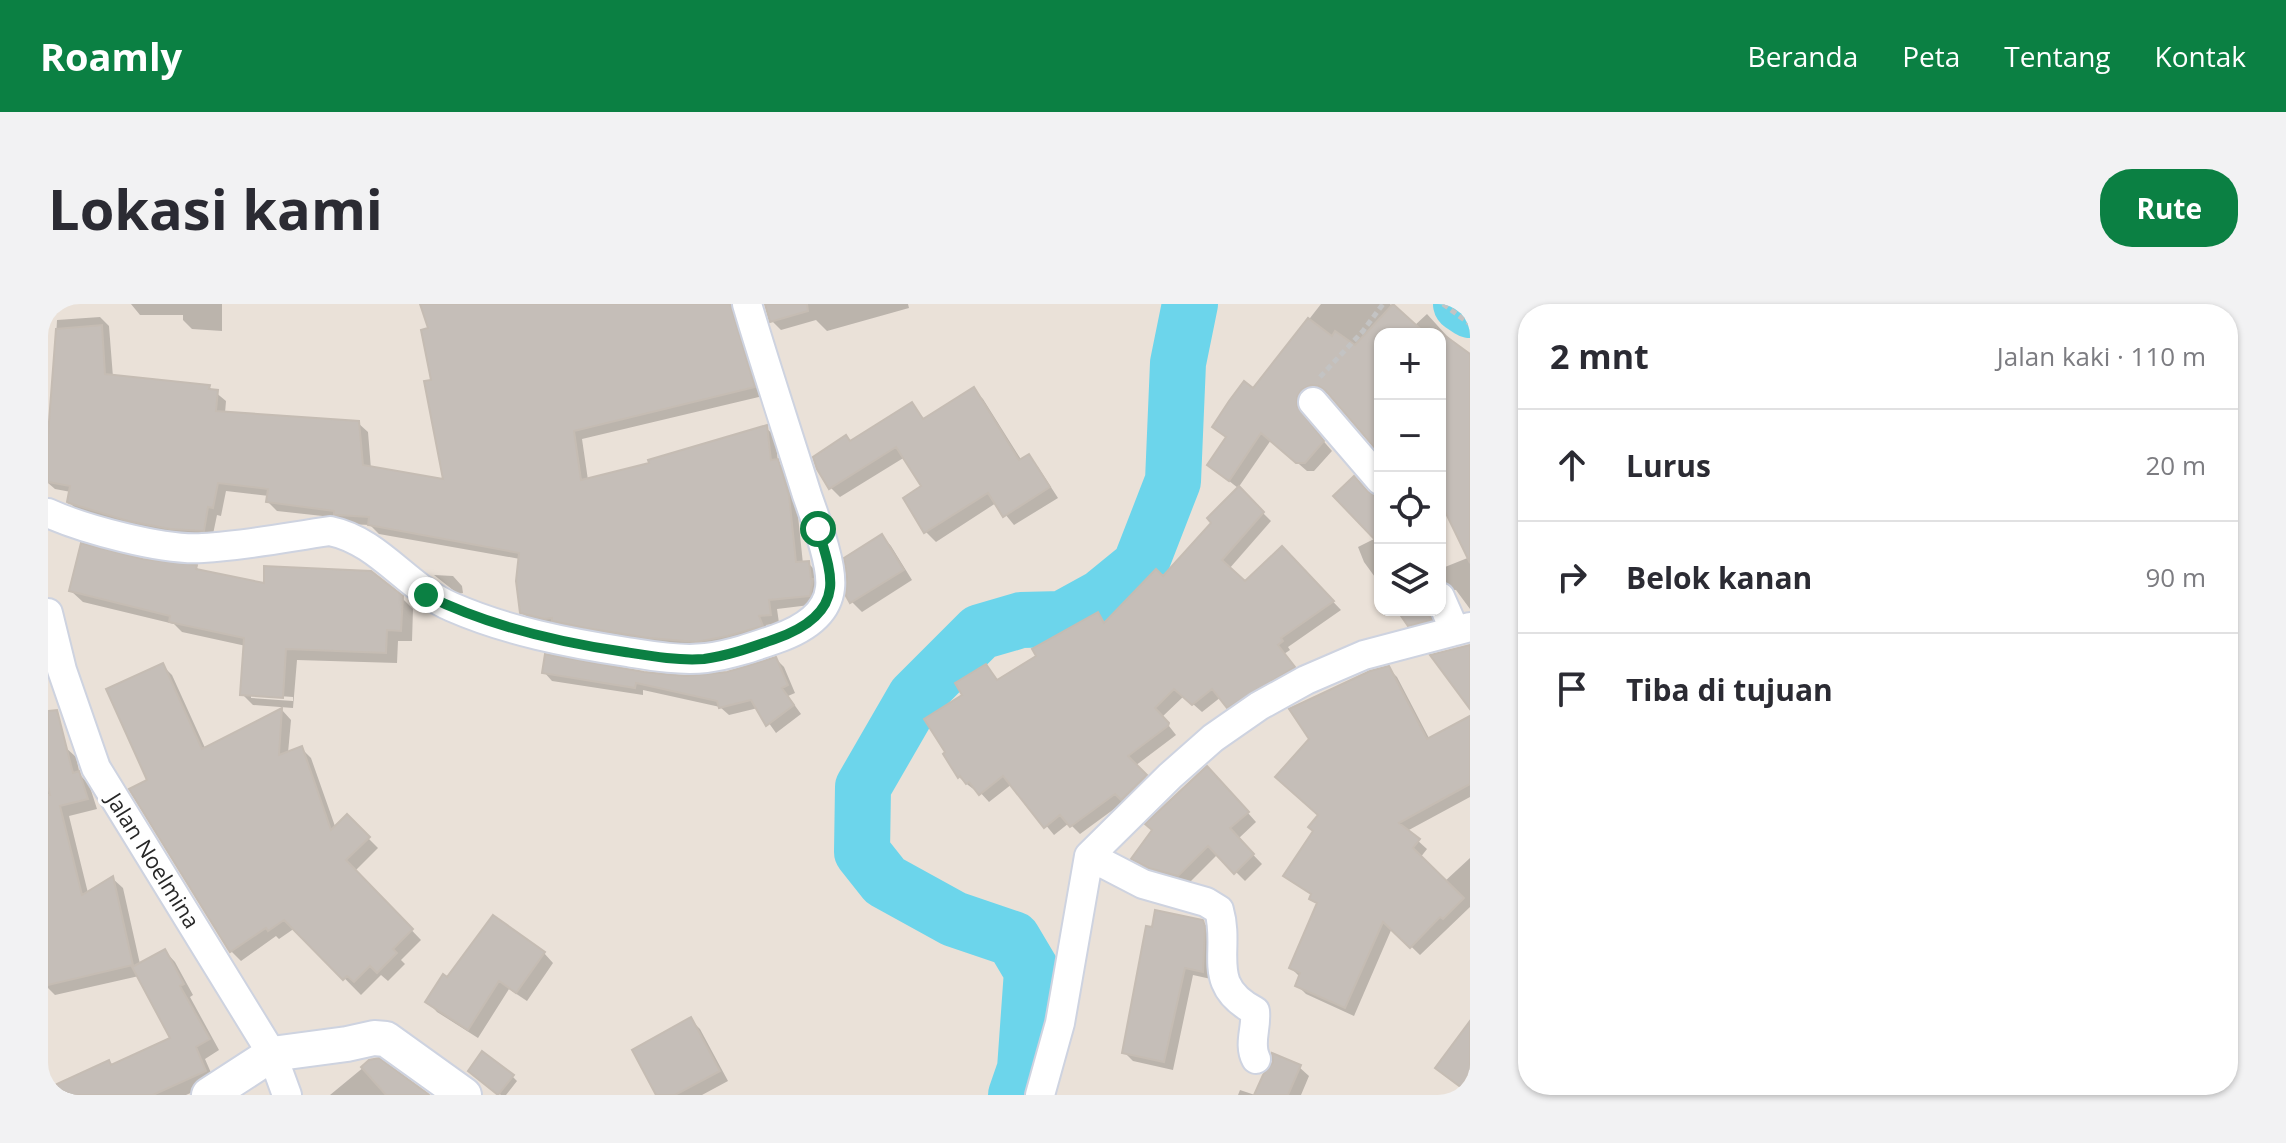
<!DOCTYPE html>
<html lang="id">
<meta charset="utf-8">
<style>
:root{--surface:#fff;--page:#f2f2f3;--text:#2b2b33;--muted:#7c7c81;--line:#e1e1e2;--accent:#0b8043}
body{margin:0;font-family:"Open Sans",sans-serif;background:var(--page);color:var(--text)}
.controls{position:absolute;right:24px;top:24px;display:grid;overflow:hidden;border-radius:16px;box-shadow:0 2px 6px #0004}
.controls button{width:72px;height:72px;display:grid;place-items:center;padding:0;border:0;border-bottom:2px solid var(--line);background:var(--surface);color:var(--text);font:40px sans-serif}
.stop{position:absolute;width:24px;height:24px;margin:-18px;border:6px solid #0b8043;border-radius:50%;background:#fff}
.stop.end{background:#0b8043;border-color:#fff;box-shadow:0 2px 8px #0008}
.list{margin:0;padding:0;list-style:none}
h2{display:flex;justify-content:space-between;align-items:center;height:104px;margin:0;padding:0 32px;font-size:34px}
h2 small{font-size:26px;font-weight:400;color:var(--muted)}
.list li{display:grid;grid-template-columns:52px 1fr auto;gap:24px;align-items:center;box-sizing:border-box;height:112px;padding:0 32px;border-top:2px solid var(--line)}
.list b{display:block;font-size:30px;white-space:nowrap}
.list em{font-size:26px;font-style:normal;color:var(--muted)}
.icon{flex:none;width:44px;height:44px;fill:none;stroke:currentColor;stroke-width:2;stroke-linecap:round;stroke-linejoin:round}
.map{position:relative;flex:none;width:1422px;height:791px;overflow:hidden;border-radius:32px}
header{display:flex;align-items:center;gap:48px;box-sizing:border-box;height:112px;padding:0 40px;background:var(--accent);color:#fff}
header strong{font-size:38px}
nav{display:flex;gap:44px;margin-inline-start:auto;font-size:28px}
.intro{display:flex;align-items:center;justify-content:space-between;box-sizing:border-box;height:192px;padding:0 48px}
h1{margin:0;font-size:56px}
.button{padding:20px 36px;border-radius:32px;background:var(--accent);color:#fff;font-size:28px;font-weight:700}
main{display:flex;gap:48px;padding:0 48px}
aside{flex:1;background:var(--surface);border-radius:32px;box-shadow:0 2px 6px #0004}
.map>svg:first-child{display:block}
.shadow{fill:#0003;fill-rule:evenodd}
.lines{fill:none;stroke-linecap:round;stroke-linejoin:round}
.river{stroke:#6cd5eb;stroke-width:56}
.building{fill:#c5beb8;stroke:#c5bcb3;stroke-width:2}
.minor-casing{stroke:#ced3e0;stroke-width:32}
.tertiary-casing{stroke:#ced3e0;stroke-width:38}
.path{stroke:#c3c3c3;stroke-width:5;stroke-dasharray:6 4;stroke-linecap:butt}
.minor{stroke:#fff;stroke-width:28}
.tertiary{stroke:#fff;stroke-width:34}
.route{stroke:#0b8043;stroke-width:10}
.labels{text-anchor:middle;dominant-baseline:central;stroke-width:7;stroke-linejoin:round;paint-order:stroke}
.street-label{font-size:22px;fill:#272727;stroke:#fff}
</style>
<header>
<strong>Roamly</strong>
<nav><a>Beranda</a><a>Peta</a><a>Tentang</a><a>Kontak</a></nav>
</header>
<div class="intro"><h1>Lokasi kami</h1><a class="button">Rute</a></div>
<main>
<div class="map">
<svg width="1422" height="791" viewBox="0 0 1422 791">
<rect width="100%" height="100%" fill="#eae1d8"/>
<!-- shadow -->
<path class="shadow" d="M 83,0 L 174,0 L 174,27 L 144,25 L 135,16 L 135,11 L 92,11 Z
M 374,0 L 688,0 L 715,92 L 534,135 L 540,176 L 603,160 L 718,124 L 727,132 L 730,158 L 738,167 L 749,202 L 755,260 L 760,259 L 769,268 L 770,300 L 729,305 L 731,319 L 718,321 L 722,330 L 666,345 L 621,344 L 483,317 L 474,308 L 472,255 L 331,230 L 322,221 L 299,220 L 293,214 L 229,207 L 220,198 L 221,192 L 178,187 L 173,212 L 169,211 L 164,235 L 91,225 L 30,207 L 21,198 L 23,188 L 7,185 L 0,179 L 9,16 L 52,13 L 61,22 L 65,73 L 161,83 L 178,97 L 177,109 L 310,119 L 320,128 L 323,165 L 398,177 L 386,77 L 383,26 Z
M 718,0 L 860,0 L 861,4 L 779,27 L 768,16 L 733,26 L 724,17 Z
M 1273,0 L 1342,0 L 1366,22 L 1379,10 L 1407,41 L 1422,52 L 1422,305 L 1408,286 L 1395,285 L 1392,288 L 1392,265 L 1422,253 L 1396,200 L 1392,201 L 1392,30 L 1332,30 L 1332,146 L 1281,90 L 1272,89 L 1257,103 L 1260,119 L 1284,147 L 1266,167 L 1259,167 L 1223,136 L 1190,184 L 1161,161 L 1179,134 L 1167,123 L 1205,87 Z
M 925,85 L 935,95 L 974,157 L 981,153 L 990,163 L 1010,194 L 966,221 L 948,199 L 888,238 L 878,228 L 857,195 L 876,183 L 857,153 L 792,193 L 783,184 L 803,139 L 864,100 L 877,116 Z
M 1191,185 L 1223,217 L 1181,265 L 1197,280 L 1234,244 L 1293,306 L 1240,343 L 1242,346 L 1236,350 L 1254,372 L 1189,411 L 1173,393 L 1154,408 L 1136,392 L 1114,413 L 1128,431 L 1087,462 L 1106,481 L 1083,503 L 1077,497 L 1032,530 L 1021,519 L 1006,531 L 964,480 L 941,498 L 930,486 L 928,487 L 920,481 L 911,473 L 917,391 L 938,362 L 951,378 L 1050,311 L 1059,319 L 1115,275 L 1166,219 Z
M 1321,191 L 1332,194 L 1332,280 L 1316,258 L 1310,243 L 1328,234 Z
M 834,232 L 843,242 L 864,276 L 814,308 L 804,298 Z
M 95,257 L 148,263 L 153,268 L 218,281 L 353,293 L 365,305 L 364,337 L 350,337 L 349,359 L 249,356 L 245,404 L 205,401 L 194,390 L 198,342 L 134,328 L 126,320 L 35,298 L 23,287 ZM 203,390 L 245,393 L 245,397 L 203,394 Z
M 386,271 L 405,272 L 414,282 L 415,289 L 410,290 Z
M 1351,306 L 1384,306 L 1391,324 L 1371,330 Z
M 728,355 L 736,363 L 747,389 L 740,392 L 753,410 L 728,429 L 710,404 L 681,411 L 672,403 L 595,386 L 595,391 L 504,377 L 496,368 L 596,370 L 638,374 L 680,370 Z
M 114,361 L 124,371 L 158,446 L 234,406 L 243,416 L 240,449 L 254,445 L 263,454 L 288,525 L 299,513 L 330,544 L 307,567 L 373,636 L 353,656 L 357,660 L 340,677 L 333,671 L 313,691 L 247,624 L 231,635 L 228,632 L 193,657 L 183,647 L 102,477 Z
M 1340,364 L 1349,373 L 1382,436 L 1422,414 L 1422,493 L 1359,527 L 1379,545 L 1372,554 L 1396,578 L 1422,554 L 1422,603 L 1372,651 L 1344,624 L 1306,712 L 1258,690 L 1249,681 L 1253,674 L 1243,664 L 1270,601 L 1263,595 L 1265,592 L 1238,572 L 1267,528 Z
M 17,443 L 28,453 L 32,471 L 41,480 L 49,505 L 21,512 L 40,589 L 64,574 L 75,584 L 92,660 L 117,647 L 127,658 L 145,691 L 142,693 L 171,746 L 157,755 L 167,778 L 138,791 L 0,791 L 0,786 L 64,762 L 125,735 L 91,672 L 7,691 L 0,684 L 0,448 Z
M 1168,473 L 1208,518 L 1190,535 L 1214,560 L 1197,577 L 1170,550 L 1140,580 L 1112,573 L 1095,563 L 1086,554 Z
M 1155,618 L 1163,627 L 1163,675 L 1145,671 L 1125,766 L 1085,757 L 1076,748 Z
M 496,649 L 505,659 L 479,697 L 461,685 L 430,734 L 389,708 L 380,698 L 400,675 Z
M 643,716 L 652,725 L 680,777 L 654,791 L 611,791 Z
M 322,758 L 378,791 L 282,791 Z
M 1227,759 L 1251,763 L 1261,772 L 1253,791 L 1208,791 Z
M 427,771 L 464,772 L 469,777 L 458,791 L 453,791 Z
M 1192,786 L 1207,791 L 1190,791 Z"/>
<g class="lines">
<!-- river -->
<path class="river" d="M 1413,0 L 1422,6
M 968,791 L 977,765 L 984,667 L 965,635 L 906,615 L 837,577 L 814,548 L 815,483 L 867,393 L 932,328 L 973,316 L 1014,315 L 1054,293 L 1092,262 L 1125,177 L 1130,59 L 1142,0"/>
</g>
<!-- building -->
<path class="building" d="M 372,0 L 682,0 L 707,83 L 526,127 L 533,176 L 601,159 L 600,156 L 719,121 L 723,156 L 730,155 L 741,191 L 748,258 L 761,257 L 763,275 L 765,275 L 762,292 L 721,296 L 723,311 L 711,312 L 715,322 L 680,332 L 648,338 L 601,334 L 538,324 L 504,317 L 504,314 L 497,315 L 472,309 L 468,277 L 471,249 L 320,221 L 321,213 L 289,211 L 286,211 L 286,207 L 218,198 L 220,185 L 170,179 L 165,204 L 160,203 L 156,227 L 122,225 L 80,217 L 21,199 L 19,198 L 22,182 L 0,178 L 0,131 L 8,25 L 54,21 L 57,70 L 162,81 L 161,85 L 170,86 L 168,107 L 311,117 L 315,161 L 395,175 L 376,77 L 383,76 L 373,26 L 380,24 Z
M 717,0 L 759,0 L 760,7 L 722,18 Z
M 1345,0 L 1378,30 L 1332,30 L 1332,150 L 1278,87 L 1271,82 L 1263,81 L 1253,86 L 1249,93 L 1249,102 L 1276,137 L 1257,159 L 1248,159 L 1213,129 L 1181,177 L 1159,161 L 1178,133 L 1164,123 L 1181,97 L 1196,77 L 1205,84 L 1260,14 L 1284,32 L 1287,27 L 1307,41 Z
M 1392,28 L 1422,50 L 1422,259 L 1392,197 Z
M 926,83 L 971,156 L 981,150 L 1002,183 L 955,213 L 940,189 L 876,229 L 855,194 L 873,182 L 848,143 L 781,185 L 769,165 L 765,153 L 798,131 L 802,137 L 864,98 L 875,115 Z
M 1306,172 L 1320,188 L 1332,193 L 1332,241 L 1285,192 Z
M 1191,182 L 1216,208 L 1174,256 L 1197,277 L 1234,242 L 1286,297 L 1233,334 L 1235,337 L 1230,341 L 1247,363 L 1179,404 L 1164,385 L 1144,401 L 1126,385 L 1107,404 L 1121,419 L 1120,422 L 1080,452 L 1099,471 L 1073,496 L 1067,490 L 1022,523 L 1012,511 L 996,524 L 955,472 L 931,491 L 921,478 L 918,480 L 912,472 L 910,474 L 895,450 L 897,448 L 876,415 L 914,391 L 907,379 L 938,360 L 949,376 L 988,352 L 984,345 L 1050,308 L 1056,319 L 1108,265 L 1115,272 L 1163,219 L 1159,214 Z
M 834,230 L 856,266 L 802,299 L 798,292 L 799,274 L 796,254 Z
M 33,239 L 95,255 L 149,261 L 148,265 L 216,279 L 216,262 L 323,267 L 355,292 L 353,327 L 339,326 L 338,349 L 238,345 L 235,394 L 192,391 L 196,334 L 121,318 L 122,312 L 21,287 Z
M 1349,306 L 1379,306 L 1383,316 L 1360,322 Z
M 1422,341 L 1422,405 L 1382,351 Z
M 497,350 L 596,368 L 638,372 L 679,368 L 728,353 L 740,381 L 734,384 L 746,401 L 718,422 L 703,396 L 671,404 L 669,397 L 588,379 L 587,384 L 494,369 Z
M 115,359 L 154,445 L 234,404 L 231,451 L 254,442 L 283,526 L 299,510 L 322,533 L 298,556 L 365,625 L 345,645 L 349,649 L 329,669 L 322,662 L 306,678 L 299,672 L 295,676 L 236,616 L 220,627 L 218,624 L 182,648 L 180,645 L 81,485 L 99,476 L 58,385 Z
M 1341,362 L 1379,435 L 1422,412 L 1422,480 L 1351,519 L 1372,535 L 1365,544 L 1416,594 L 1395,615 L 1392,613 L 1362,644 L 1335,618 L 1297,704 L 1247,682 L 1252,669 L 1241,664 L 1269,599 L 1261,595 L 1263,590 L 1235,572 L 1265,527 L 1260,523 L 1270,511 L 1227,473 L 1261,435 L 1241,405 L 1322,367 Z
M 9,406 L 25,469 L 31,467 L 40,495 L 12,502 L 34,591 L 65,572 L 85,661 L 0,681 L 0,491 L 2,491 L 0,482 L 0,407 Z
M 1159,462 L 1201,508 L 1182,524 L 1206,550 L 1186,570 L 1160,542 L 1130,572 L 1101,564 L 1083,555 L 1104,526 L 1097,520 Z
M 1107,606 L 1155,616 L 1157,623 L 1155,668 L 1137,664 L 1116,758 L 1074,749 L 1098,622 L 1104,623 Z
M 445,611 L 497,648 L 468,689 L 451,677 L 420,726 L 377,698 L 395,670 L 399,673 Z
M 117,645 L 136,680 L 132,682 L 162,735 L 148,743 L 158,767 L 105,791 L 0,791 L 0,784 L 61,756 L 63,761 L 122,734 L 84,663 Z
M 643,713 L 672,767 L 627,791 L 608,791 L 584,746 Z
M 1422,717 L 1422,790 L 1387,764 Z
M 434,747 L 466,771 L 450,791 L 420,767 Z
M 1224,749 L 1253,761 L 1240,791 L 1206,791 L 1215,771 L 1225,758 Z
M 331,754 L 380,790 L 381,791 L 338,791 L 313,763 L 321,756 Z"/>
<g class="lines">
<!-- minor casing -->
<g class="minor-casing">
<path id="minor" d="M 1265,98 L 1332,176
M 0,209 C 35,225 116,247 155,244 C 197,242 240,233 282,227 C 331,237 359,284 404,303 C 459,327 520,339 579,348 C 604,352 633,357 658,354 C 682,351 705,343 728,335 C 751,327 779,312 782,284 C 785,261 767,214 759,191 C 739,127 718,64 699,0
M 1392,293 L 1407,327
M 0,309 L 14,366 L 48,464 L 224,750 L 239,791
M 1041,552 L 1095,580 L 1158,598 L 1171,606 C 1183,648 1156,680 1207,707 C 1209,724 1200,740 1208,755
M 992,791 L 1012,719 L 1041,552 L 1122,472 L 1165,434 L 1211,402 L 1258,376 L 1316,351 L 1422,323"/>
</g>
<!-- tertiary casing -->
<g class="tertiary-casing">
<path id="tertiary" d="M 161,791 L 224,750 L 299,740 L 326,734 L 338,735 L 416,791"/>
</g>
<!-- path -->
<path class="path" d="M 1395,0 L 1422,20
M 1272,73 L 1315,27 L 1335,0"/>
<!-- minor -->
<use href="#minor" class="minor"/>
<!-- tertiary -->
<use href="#tertiary" class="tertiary"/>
</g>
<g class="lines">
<!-- route -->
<path class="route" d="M 378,291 C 440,322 508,338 577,348 C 602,352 631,357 656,355 C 680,352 704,343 727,335 C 750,327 779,312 782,284 C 784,266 775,243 770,225"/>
</g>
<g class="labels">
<!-- street labels -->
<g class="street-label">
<text transform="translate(106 556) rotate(58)">Jalan Noelmina</text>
</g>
</g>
</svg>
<div class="controls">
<button>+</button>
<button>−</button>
<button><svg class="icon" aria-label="locate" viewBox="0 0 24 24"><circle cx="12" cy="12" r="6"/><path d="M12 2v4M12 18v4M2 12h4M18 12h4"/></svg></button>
<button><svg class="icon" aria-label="layers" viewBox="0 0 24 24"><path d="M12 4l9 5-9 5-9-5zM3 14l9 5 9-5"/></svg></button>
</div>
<div class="stop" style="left:770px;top:225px"></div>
<div class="stop end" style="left:378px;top:291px"></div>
</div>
<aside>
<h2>2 mnt<small>Jalan kaki · 110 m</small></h2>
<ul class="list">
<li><svg class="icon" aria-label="ahead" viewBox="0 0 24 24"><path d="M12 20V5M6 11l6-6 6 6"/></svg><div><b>Lurus</b></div><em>20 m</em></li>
<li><svg class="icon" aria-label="right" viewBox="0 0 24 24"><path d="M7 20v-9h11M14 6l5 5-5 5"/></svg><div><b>Belok kanan</b></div><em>90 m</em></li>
<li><svg class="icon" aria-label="arrive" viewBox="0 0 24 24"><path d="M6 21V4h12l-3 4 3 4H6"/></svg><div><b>Tiba di tujuan</b></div></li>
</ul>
</aside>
</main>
